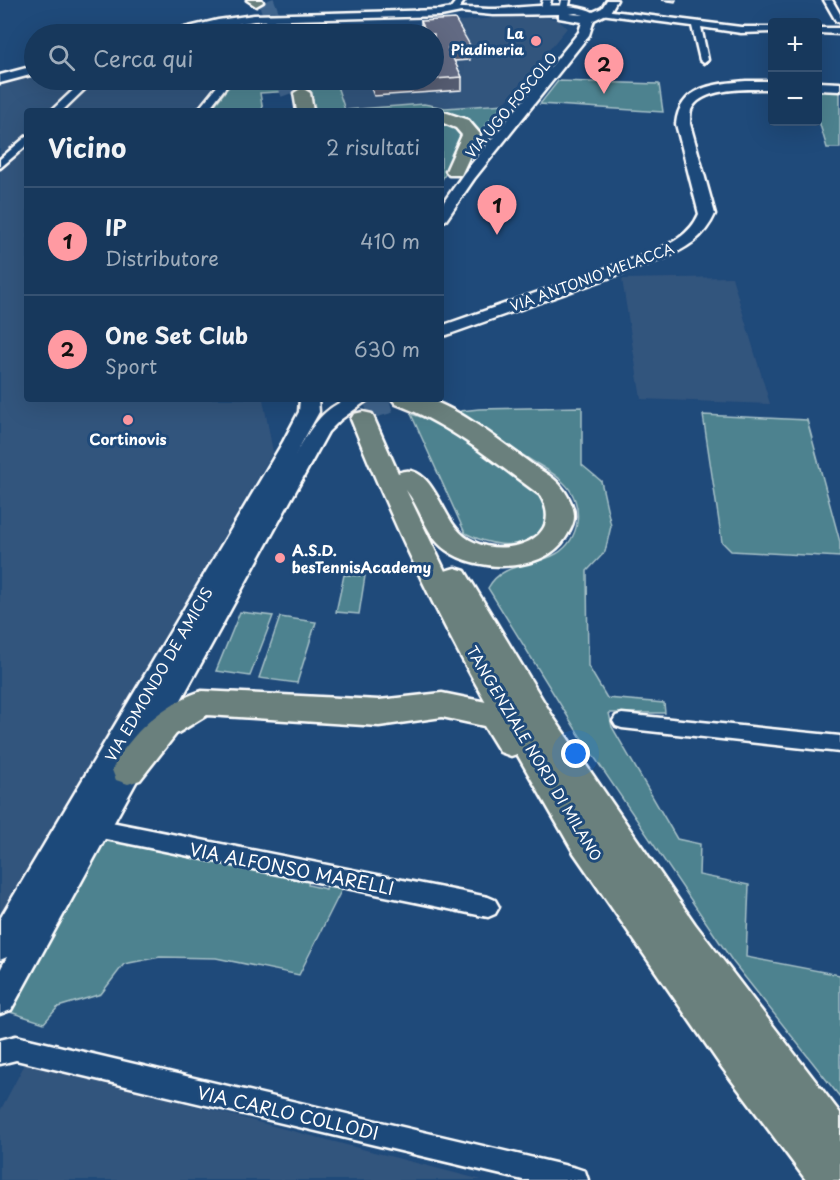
<!DOCTYPE html>
<html lang="it">
<meta charset="utf-8">
<style>
:root{--surface:#17385c;--page:#203f62;--text:#f1f3f6;--muted:#9eacbb;--line:#365272;--accent:#ff9aa2}
body{margin:0;font-family:"Playpen Sans",sans-serif;background:var(--page);color:var(--text)}
.controls{position:absolute;right:18px;top:18px;display:grid;overflow:hidden;border-radius:6px;box-shadow:0 6px 24px #0002}
.controls button{width:54px;height:54px;display:grid;place-items:center;padding:0;border:0;border-bottom:2px solid var(--line);background:var(--surface);color:var(--text);font:30px sans-serif}
.you{position:absolute;left:576px;top:754px;width:21px;height:21px;margin:-15px;border:4px solid #fff;border-radius:50%;background:#1a73e8;box-shadow:0 0 0 9px #1a73e833}
.badge{display:grid;place-items:center;width:39px;height:39px;border-radius:50%;background:var(--accent);color:#111;font-size:20px;font-weight:700}
.pin{position:absolute;translate:-50% -50px;filter:drop-shadow(0 2px 3px #0008)}
.pin::after{content:'';position:absolute;top:32px;width:21px;height:18px;background:inherit;clip-path:polygon(0 0,100% 0,50% 100%)}
.list{margin:0;padding:0;list-style:none}
h2{display:flex;justify-content:space-between;align-items:center;height:78px;margin:0;padding:0 24px;font-size:26px}
h2 small{font-size:20px;font-weight:400;color:var(--muted)}
.list li{display:grid;grid-template-columns:39px 1fr auto;gap:18px;align-items:center;box-sizing:border-box;height:108px;padding:0 24px;border-top:2px solid var(--line)}
.list b{display:block;font-size:22px;white-space:nowrap}
.list p{margin:0;font-size:20px;white-space:nowrap;color:var(--muted)}
.list em{font-size:20px;font-style:normal;color:var(--muted)}
.icon{flex:none;width:33px;height:33px;fill:none;stroke:currentColor;stroke-width:2;stroke-linecap:round;stroke-linejoin:round}
.map{position:relative;flex:none;width:840px;height:1180px;overflow:hidden}
.search{position:absolute;background:var(--surface);box-shadow:0 6px 24px #0002;left:24px;top:24px;width:420px;height:66px;display:flex;align-items:center;gap:15px;box-sizing:border-box;padding:0 21px;border-radius:33px;color:var(--muted);font-size:22px}
.panel{position:absolute;background:var(--surface);box-shadow:0 6px 24px #0002;left:24px;top:108px;width:420px;height:294px;border-radius:6px}
.map>svg:first-child{display:block}
.built{fill:#33547d}
.green{fill:#4d828f;stroke:#a6c0c7;stroke-width:1.5}
.lines{fill:none;stroke-linecap:round;stroke-linejoin:round}
.highway-tunnel-far1{stroke:#41658e;stroke-width:16;stroke-dasharray:16 8;stroke-linecap:butt}
.highway-tunnel{stroke:#41658e;stroke-width:25;stroke-dasharray:25 12;stroke-linecap:butt}
.street-casing{stroke:#fff;stroke-width:5}
.secondary-casing{stroke:#fff;stroke-width:5}
.highway-casing{stroke:#fff;stroke-width:5}
.street{fill:#1f4a7a;fill-rule:evenodd}
.secondary{fill:#1f4a7a;fill-rule:evenodd}
.highway{fill:#6a807d;fill-rule:evenodd}
.wall{fill:#545c71;stroke:#fff;stroke-width:1.5}
.building{fill:#626b83;stroke:#fff;stroke-width:1.5}
.poi-dot{fill:#ff9aa2;stroke:#1f4a7a;stroke-width:2}
.labels{text-anchor:middle;dominant-baseline:central;stroke-width:6;stroke-linejoin:round;paint-order:stroke}
.far-poi-label{font-size:14px;font-weight:bold;fill:#fff;stroke:#1f4a7a;text-anchor:end}
.far-street-label{font-size:14px;fill:#fff;stroke:#1f4a7a}
.poi-label{font-size:15px;font-weight:bold;fill:#fff;stroke:#1f4a7a}
.street-label{font-size:15px;fill:#fff;stroke:#1f4a7a}
.near-street-label{font-size:18px;fill:#fff;stroke:#1f4a7a}
</style>
<div class="map">
<svg width="840" height="1180" viewBox="0 0 840 1180">
<rect width="100%" height="100%" fill="#1f4a7a"/>
<filter id="ink" filterUnits="userSpaceOnUse"><feTurbulence type="fractalNoise" baseFrequency=".0167" numOctaves="2"/><feDisplacementMap in="SourceGraphic" scale="12" xChannelSelector="R" yChannelSelector="G"/><feConvolveMatrix kernelMatrix="1 2 1 2 8 2 1 2 1" color-interpolation-filters="sRGB"/></filter>
<g filter="url(#ink)">
<!-- built -->
<path class="built" d="M 529,15 L 557,19 L 567,28 L 504,104 L 445,108 L 424,104 L 344,110 L 335,80 L 434,80 L 434,34 L 417,34 L 423,21 L 421,17 L 442,18 L 450,22 Z
M 34,75 L 34,80 L 168,80 L 214,85 L 193,111 L 27,111 L 27,399 L 263,399 L 273,452 L 0,918 L 0,84 Z
M 732,277 L 770,404 L 641,399 L 622,279 Z
M 26,1062 L 482,1180 L 0,1180 L 0,1111 Z"/>
<!-- green -->
<path class="green" d="M 234,80 L 335,80 L 345,110 L 424,104 L 445,108 L 504,104 L 480,132 L 462,117 L 441,111 L 316,111 L 310,90 L 260,93 L 263,111 L 210,111 Z
M 558,81 L 659,84 L 663,112 L 540,104 Z
M 818,89 L 840,90 L 840,148 L 827,148 L 818,118 Z
M 441,119 L 464,131 L 462,148 L 441,181 Z
M 582,407 L 582,465 L 601,481 L 611,526 L 605,552 L 587,571 L 588,666 L 607,698 L 664,703 L 665,713 L 609,713 L 612,727 L 677,839 L 700,844 L 699,875 L 749,885 L 746,957 L 840,975 L 840,1097 L 733,962 L 578,733 L 488,588 C 502,562 533,567 556,554 C 581,540 585,503 564,483 C 554,472 538,465 526,457 C 503,443 482,428 460,414 L 461,411 L 479,409 Z
M 411,414 L 438,422 L 538,490 L 554,513 C 550,520 545,532 538,536 C 516,551 486,544 465,533 Z
M 703,415 L 807,420 L 840,542 L 840,557 L 731,551 L 722,542 Z
M 344,575 L 365,576 L 359,614 L 336,612 Z
M 240,612 L 273,616 L 250,676 L 216,671 Z
M 280,617 L 316,622 L 297,683 L 259,678 Z
M 112,838 L 310,876 L 308,885 L 326,889 L 329,879 L 344,885 L 299,975 L 216,958 L 160,957 L 124,964 L 101,994 L 58,1007 L 44,1023 L 10,1012 L 104,842 Z"/>
<g class="lines">
<!-- highway-tunnel-far1 -->
<path class="highway-tunnel-far1" d="M 266,1 L 279,34
M 284,80 L 289,94"/>
<!-- highway-tunnel -->
<path class="highway-tunnel" d="M 376,399 L 381,416"/>
<!-- street casing -->
<g class="street-casing">
<path id="street" d="M 457,0 L 465,0 L 456,12 L 450,12 L 449,10 Z
M 543,0 L 551,0 L 548,11 L 544,13 L 540,11 Z
M 562,0 L 570,0 L 567,15 L 563,17 L 559,15 Z
M 824,0 L 832,0 L 840,14 L 840,23 L 836,21 Z
M 604,10 L 741,27 L 772,27 L 772,32 L 741,33 L 701,27 L 708,60 L 704,63 L 700,60 L 692,26 L 601,14 L 601,10 Z
M 270,15 L 277,17 L 264,34 L 256,34 Z
M 840,28 L 840,34 L 818,33 L 818,28 Z
M 84,80 L 94,80 L 62,111 L 51,111 Z
M 222,80 L 231,80 L 207,111 L 197,111 Z
M 27,136 L 27,145 L 0,168 L 0,159 Z
M 622,714 L 840,736 L 840,752 L 622,728 L 616,726 L 613,721 L 616,716 Z
M 96,819 L 488,897 L 495,900 L 499,907 L 495,914 L 488,917 L 96,837 L 89,834 L 86,828 L 89,822 Z
M 16,1036 L 576,1168 L 585,1171 L 588,1180 L 523,1180 L 16,1060 L 0,1064 L 0,1040 Z"/>
</g>
<!-- secondary casing -->
<g class="secondary-casing">
<path id="secondary" d="M 607,0 L 617,0 L 610,12 L 594,20 L 589,35 L 474,179 L 446,220 L 441,222 L 441,206 L 464,173 L 579,32 L 582,22 L 559,18 L 559,14 L 493,15 L 461,12 L 441,16 L 254,21 L 184,34 L 166,34 L 168,32 L 218,20 L 254,15 L 441,10 C 460,6 477,9 496,9 C 523,8 570,0 593,12 L 602,8 ZM 575,13 L 576,13 L 584,15 L 570,14 Z
M 34,66 L 34,74 L 0,83 L 0,75 Z
M 746,81 L 772,81 L 772,89 C 752,89 701,86 691,110 C 690,114 690,120 690,124 L 715,214 C 704,239 685,249 662,259 L 441,337 L 441,326 L 650,253 C 671,244 690,235 699,214 L 676,124 C 680,86 714,84 746,81 Z
M 818,82 L 840,83 L 840,91 L 818,90 Z
M 300,399 L 318,399 L 319,412 L 295,455 C 308,433 321,409 346,400 C 352,397 362,399 369,399 L 340,420 L 328,432 L 11,1010 L 0,1014 L 0,970 L 7,957 L 0,960 L 0,919 L 283,442 L 299,412 Z"/>
</g>
<!-- highway casing -->
<g class="highway-casing">
<path id="highway" d="M 247,0 L 262,0 L 263,2 L 256,6 Z
M 302,88 L 310,93 L 313,111 L 297,111 L 294,93 Z
M 441,111 L 468,120 L 480,134 L 461,175 L 449,175 L 446,171 L 462,135 L 456,128 L 441,122 Z
M 392,399 C 403,399 418,397 429,400 C 461,409 505,445 533,465 C 541,471 552,476 559,484 C 566,492 574,505 574,516 C 574,524 570,530 566,537 C 545,573 477,573 446,550 C 426,536 421,508 406,490 L 445,571 L 455,568 L 465,571 L 553,717 L 695,924 L 840,1113 L 840,1180 L 806,1180 L 721,1066 L 574,853 L 517,754 L 511,756 L 500,752 L 484,726 L 442,717 L 379,726 L 207,715 L 176,734 L 140,780 L 128,784 L 116,780 L 112,770 C 129,734 164,703 202,691 L 379,700 L 442,693 L 486,702 C 434,611 390,516 351,419 L 354,414 L 363,412 L 372,414 L 398,473 C 428,459 441,511 456,528 C 461,534 467,539 474,542 C 507,558 567,539 540,495 C 493,461 450,424 396,404 Z"/>
</g>
<!-- street -->
<use href="#street" class="street"/>
<!-- secondary -->
<use href="#secondary" class="secondary"/>
<!-- highway -->
<use href="#highway" class="highway"/>
</g>
<!-- wall -->
<path class="wall" d="M 661,0 L 676,0 L 675,2 Z
M 421,21 L 471,47 L 470,60 L 454,61 L 462,77 L 462,90 L 374,96 L 368,80 L 434,80 L 434,34 L 421,34 Z"/>
<!-- building -->
<path class="building" d="M 455,19 L 471,47 L 448,48 L 462,77 L 434,79 L 434,55 L 437,54 L 434,47 L 434,34 L 427,34 L 421,21 Z
M 372,80 L 420,80 L 373,83 Z"/>
</g>
<!-- markers -->
<g class="poi-dot">
<circle cx="536" cy="41" r="6"/>
<circle cx="128" cy="420" r="6"/>
<circle cx="280" cy="558" r="6"/>
</g>
<g class="labels">
<!-- far-poi labels -->
<g class="far-poi-label">
<text x="524" y="33">La<tspan x="524" dy="16">Piadineria</tspan></text>
</g>
<!-- far-street labels -->
<g class="far-street-label">
<text transform="translate(511 105) rotate(-50)">VIA UGO FOSCOLO</text>
<text transform="translate(592 277) rotate(-20)">VIA ANTONIO MELACCA</text>
</g>
<!-- poi labels -->
<g class="poi-label">
<text x="128" y="438">Cortinovis</text>
<text x="292" y="549" text-anchor="start">A.S.D.<tspan x="292" dy="17">besTennisAcademy</tspan></text>
</g>
<!-- street labels -->
<g class="street-label">
<text transform="translate(158 674) rotate(-60)">VIA EDMONDO DE AMICIS</text>
<text transform="translate(535 753) rotate(59)">TANGENZIALE NORD DI MILANO</text>
</g>
<!-- near-street labels -->
<g class="near-street-label">
<text transform="translate(292 868) rotate(11)">VIA ALFONSO MARELLI</text>
<text transform="translate(288 1112) rotate(13)">VIA CARLO COLLODI</text>
</g>
</g>
</svg>
<div class="controls">
<button>+</button>
<button>−</button>
</div>
<div class="you"></div>
<div class="pin badge" style="left:497px;top:235px">1</div>
<div class="pin badge" style="left:604px;top:94px">2</div>
<div class="search"><svg class="icon" aria-label="search" viewBox="0 0 24 24"><circle cx="10" cy="10" r="6"/><path d="M15 15l6 6"/></svg>Cerca qui</div>
<section class="panel">
<h2>Vicino<small>2 risultati</small></h2>
<ul class="list">
<li><span class="badge">1</span><div><b>IP</b><p>Distributore</p></div><em>410 m</em></li>
<li><span class="badge">2</span><div><b>One Set Club</b><p>Sport</p></div><em>630 m</em></li>
</ul>
</section>
</div>
